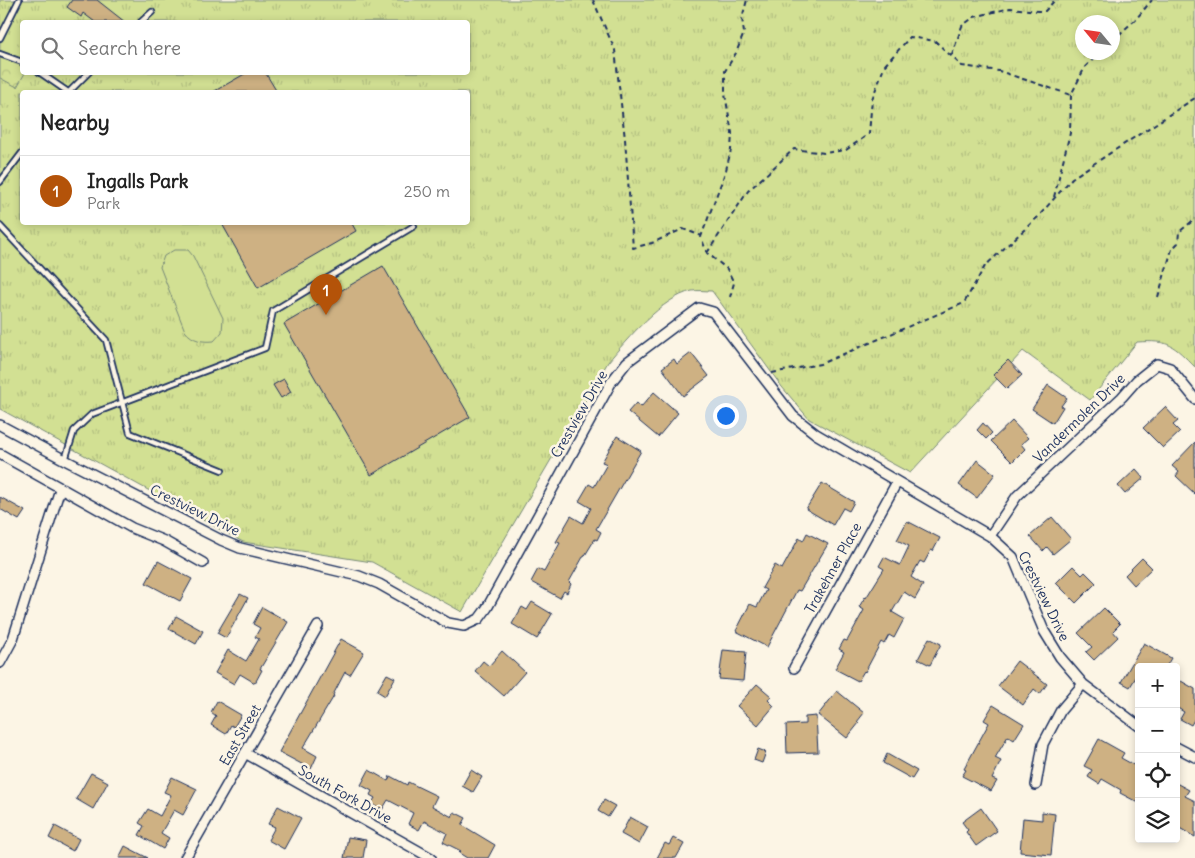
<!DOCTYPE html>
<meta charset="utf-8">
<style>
:root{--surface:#fff;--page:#f2f2f2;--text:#222;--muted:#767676;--line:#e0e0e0;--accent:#b45309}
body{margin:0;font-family:Delius,sans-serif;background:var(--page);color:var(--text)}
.controls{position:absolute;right:15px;bottom:15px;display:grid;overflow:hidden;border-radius:5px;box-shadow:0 2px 8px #0003}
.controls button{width:45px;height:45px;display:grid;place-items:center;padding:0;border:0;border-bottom:1px solid var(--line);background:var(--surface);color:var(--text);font:25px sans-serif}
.compass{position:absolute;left:1075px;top:15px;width:45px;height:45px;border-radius:50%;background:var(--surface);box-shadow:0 2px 8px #0003;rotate:299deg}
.you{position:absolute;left:725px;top:415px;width:18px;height:18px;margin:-12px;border:4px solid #fff;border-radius:50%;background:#1a73e8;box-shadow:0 0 0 8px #1a73e833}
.badge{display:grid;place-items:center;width:32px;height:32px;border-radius:50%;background:var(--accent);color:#fff;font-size:16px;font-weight:700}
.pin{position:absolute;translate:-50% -41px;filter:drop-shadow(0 1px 2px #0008)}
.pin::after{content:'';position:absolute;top:26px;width:18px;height:15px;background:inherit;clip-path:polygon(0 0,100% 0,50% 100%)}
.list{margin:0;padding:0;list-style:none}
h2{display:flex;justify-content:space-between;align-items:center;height:65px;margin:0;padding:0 20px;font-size:21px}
h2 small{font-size:16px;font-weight:400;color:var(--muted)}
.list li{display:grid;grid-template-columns:32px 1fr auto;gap:15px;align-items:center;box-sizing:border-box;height:70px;padding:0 20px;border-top:1px solid var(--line)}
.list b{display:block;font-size:19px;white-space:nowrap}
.list p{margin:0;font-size:16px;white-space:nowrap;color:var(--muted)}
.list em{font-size:16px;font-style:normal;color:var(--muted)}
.icon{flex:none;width:28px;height:28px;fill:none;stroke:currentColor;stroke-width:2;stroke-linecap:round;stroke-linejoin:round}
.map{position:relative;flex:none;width:1195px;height:858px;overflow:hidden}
.search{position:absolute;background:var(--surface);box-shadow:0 2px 8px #0003;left:20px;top:20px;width:450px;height:55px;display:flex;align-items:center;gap:12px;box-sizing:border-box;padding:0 18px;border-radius:5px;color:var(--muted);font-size:19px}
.panel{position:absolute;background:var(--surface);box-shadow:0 2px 8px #0003;left:20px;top:90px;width:450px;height:135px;border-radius:5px}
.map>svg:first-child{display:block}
.grass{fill:url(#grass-tufts);stroke:#768878;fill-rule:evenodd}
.forest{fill:url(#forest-crowns);stroke:#768878}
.garden{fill:#d2e093;stroke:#768878}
.building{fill:#ceb183;stroke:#1b2f5e}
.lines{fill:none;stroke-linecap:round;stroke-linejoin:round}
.service-casing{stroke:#1b2f5e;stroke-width:8}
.minor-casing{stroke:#1b2f5e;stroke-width:12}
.path{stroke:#1b2f5e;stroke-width:2;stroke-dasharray:5 4;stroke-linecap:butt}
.service{stroke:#fcf5e5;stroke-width:4.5}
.minor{stroke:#fcf5e5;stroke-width:9}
.labels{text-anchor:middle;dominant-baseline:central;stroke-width:5;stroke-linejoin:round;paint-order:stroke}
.street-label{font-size:14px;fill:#1b2f5e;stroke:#fcf5e5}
</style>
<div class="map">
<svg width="1195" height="858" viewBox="0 0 1195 858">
<defs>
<pattern id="grass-tufts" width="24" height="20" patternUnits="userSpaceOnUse" patternTransform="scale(1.25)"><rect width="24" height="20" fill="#d2e093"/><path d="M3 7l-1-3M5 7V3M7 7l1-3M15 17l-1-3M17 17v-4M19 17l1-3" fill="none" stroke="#b4c081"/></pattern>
<pattern id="forest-crowns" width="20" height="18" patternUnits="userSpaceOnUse" patternTransform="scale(1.25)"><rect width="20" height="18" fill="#d2e093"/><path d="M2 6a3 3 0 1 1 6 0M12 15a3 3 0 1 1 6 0" fill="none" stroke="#b4c081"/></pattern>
</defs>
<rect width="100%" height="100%" fill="#fcf5e5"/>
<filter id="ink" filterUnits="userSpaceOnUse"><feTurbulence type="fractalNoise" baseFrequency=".02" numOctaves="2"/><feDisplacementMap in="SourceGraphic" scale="10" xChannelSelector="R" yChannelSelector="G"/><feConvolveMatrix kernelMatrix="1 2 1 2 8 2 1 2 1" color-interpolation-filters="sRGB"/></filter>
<g filter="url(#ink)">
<!-- grass -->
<path class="grass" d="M 0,0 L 1195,0 L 1195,367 C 1173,345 1170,340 1137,342 L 1090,400 L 1023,351 L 910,473 L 809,419 L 782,387 L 712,291 C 706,291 698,290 692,291 C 663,297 627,339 608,362 L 462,612 L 372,562 L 243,542 L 0,409 ZM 22,22 L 468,22 L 468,72 L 22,72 ZM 1082,22 L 1112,22 L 1112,52 L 1082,52 ZM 22,92 L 468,92 L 468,222 L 22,222 Z"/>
<!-- forest -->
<path class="forest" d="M 0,55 L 14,57 L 22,68 L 22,72 L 25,73 L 17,87 L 0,78 Z"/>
<!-- garden -->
<path class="garden" d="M 174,250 L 188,250 L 193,256 L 223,318 L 222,332 L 214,341 C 203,342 193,341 185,331 L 160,267 L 164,256 Z"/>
<!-- building -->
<path class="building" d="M 72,0 L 97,0 L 125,22 L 95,22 L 83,13 L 81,17 L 67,7 Z
M 248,72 L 265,72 L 277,92 L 213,92 Z
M 221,222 L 351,222 L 356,231 L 258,288 Z
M 383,266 L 470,417 L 371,475 L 284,324 Z
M 691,353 L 709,376 L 683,396 L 662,368 L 674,359 L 677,364 Z
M 1008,360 L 1022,375 L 1007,389 L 993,375 Z
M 284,379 L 291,392 L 281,398 L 273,385 Z
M 1048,385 L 1067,398 L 1061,406 L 1063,407 L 1053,423 L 1032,409 Z
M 654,392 L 678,413 L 658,437 L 628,412 L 636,403 L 641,407 Z
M 1165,407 L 1178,421 L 1173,425 L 1180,432 L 1163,448 L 1143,428 Z
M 1012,421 L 1028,438 L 1021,444 L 1025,449 L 1012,462 L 991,441 Z
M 983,423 L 992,433 L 986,439 L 977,430 Z
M 617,436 L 641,451 L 596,529 L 601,532 L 597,540 L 595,539 L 584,557 L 583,557 L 569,582 L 571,584 L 567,593 L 564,591 L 560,598 L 531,582 L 538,569 L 544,572 L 560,543 L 556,542 L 571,516 L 583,523 L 591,508 L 579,501 L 589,484 L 594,487 L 607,464 L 602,462 Z
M 1195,442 L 1195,494 L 1176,476 L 1179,472 L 1172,466 Z
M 977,460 L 995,474 L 977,498 L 959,485 Z
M 1136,469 L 1144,478 L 1125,494 L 1118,486 Z
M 822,483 L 854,502 L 849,511 L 843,508 L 833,525 L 806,509 Z
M 0,497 L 25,511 L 19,520 L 0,509 Z
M 1052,517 L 1071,539 L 1053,554 L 1047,547 L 1043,551 L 1030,536 Z
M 907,521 L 940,538 L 933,551 L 931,550 L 924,563 L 920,561 L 911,577 L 923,585 L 915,599 L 904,592 L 892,612 L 904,619 L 894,638 L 889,635 L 884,644 L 881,642 L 865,672 L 864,671 L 858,681 L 835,669 L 844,652 L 839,649 L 844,640 L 847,641 L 864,610 L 859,607 L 865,597 L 866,598 L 884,569 L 879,566 L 884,557 L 900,565 L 909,546 L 897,540 Z
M 807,533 L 828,544 L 800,591 L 797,590 L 767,647 L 736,631 L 750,604 L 757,607 L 766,590 L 762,588 L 775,565 L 782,569 L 799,538 L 803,541 Z
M 1142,558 L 1152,568 L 1134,585 L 1125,575 Z
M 158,561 L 192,579 L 180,601 L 146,583 Z
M 1073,566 L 1082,575 L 1085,572 L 1096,583 L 1076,603 L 1056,583 Z
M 240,594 L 248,598 L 226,638 L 217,633 Z
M 532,602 L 552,614 L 537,639 L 512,624 L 522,607 L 527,610 Z
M 262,607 L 288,622 L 260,669 L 262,670 L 255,683 L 240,674 L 234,684 L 215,673 L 228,650 L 246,661 L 259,639 L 255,637 L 260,628 L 253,624 Z
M 1104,608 L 1120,624 L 1113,631 L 1118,637 L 1094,660 L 1086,652 L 1092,647 L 1078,633 Z
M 176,616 L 203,631 L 196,644 L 169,629 Z
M 929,638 L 941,644 L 930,665 L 918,659 Z
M 341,639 L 364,652 L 350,675 L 345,672 L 333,695 L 334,696 L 303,748 L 317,756 L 311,769 L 279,752 Z
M 1144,643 L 1171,658 L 1166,667 L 1139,667 L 1139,672 L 1130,687 L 1121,682 Z
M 723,650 L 746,652 L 743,681 L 719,679 Z
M 502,651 L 525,672 L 504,696 L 475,671 L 483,661 L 489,666 Z
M 1017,661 L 1047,684 L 1040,694 L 1034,689 L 1023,705 L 998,686 Z
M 387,674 L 395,678 L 385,696 L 377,691 Z
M 1181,681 L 1195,689 L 1195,718 L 1191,725 L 1180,719 L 1184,712 L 1176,707 L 1176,689 Z
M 757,684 L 771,696 L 768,700 L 774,706 L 758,725 L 737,706 Z
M 837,691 L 864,713 L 857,722 L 859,723 L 847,738 L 818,715 Z
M 217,701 L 241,715 L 234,727 L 231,725 L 226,734 L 211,725 L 216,716 L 211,712 Z
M 993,705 L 1024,724 L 1014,740 L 1008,736 L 995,758 L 1001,761 L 992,779 L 997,781 L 991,791 L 962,776 L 966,770 L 964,769 L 989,723 L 984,720 Z
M 816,716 L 818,752 L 787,753 L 786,725 L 805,724 L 805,717 Z
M 1099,739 L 1124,753 L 1121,758 L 1139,768 L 1139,803 L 1120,793 L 1121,790 L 1102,779 L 1099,784 L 1088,777 L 1092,770 L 1084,766 Z
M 758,749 L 766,752 L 762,763 L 754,760 Z
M 887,754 L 917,771 L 912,779 L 883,763 Z
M 369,770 L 388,781 L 390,776 L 407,785 L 408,782 L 437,796 L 432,806 L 452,817 L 454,812 L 466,818 L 462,825 L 495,845 L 488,858 L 467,858 L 459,853 L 461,851 L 443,842 L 447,833 L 424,821 L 419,830 L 408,824 L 413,813 L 388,800 L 382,810 L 371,804 L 375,798 L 370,795 L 372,791 L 361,785 Z
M 471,770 L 482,777 L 473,792 L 462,786 Z
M 91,773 L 108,782 L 93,809 L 76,799 Z
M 172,777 L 197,789 L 183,815 L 174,810 L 161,833 L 169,838 L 163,849 L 139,835 L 144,826 L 139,823 L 148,809 L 160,816 L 171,795 L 164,792 Z
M 1176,783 L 1189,790 L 1185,796 L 1195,801 L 1195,837 L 1176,826 Z
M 604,800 L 615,806 L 608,817 L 598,811 Z
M 278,806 L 301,818 L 284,849 L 268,840 L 275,827 L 268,824 Z
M 981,808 L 997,831 L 976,846 L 966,832 L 968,830 L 962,822 Z
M 1042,812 L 1055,814 L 1051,855 L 1020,852 L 1023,818 L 1042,820 Z
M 630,817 L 648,827 L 639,844 L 621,834 Z
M 55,826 L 79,839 L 73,851 L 49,838 Z
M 348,837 L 366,840 L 363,858 L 344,858 Z
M 673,838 L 684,844 L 676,858 L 657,858 L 665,843 L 669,845 Z
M 125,846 L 148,858 L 119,858 Z"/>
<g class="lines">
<!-- service casing -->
<g class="service-casing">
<path id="service" d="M 141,22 L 152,12
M 0,38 L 19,0
M 0,54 L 22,62
M 39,72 L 68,92
M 69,92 L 89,72
M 0,182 L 22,153
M 0,226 L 106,340 L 130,433 L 222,470
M 65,460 L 74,431 L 92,414 L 265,348 L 273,311 L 414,226"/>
</g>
<!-- minor casing -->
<g class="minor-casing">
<path id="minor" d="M 0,425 L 65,460 L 221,540 L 240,548 L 359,576 L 379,584 L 448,623 L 464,626 L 479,619 L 487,608 L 612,381 L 627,362 L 699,308 L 713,312 L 793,416 L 816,434 L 990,536 L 1013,557 L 1044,631 L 1060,657 L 1083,684 L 1139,726
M 0,454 L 132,528 L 164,541 L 203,563
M 990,536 L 1017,496 L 1122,397 L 1137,380 L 1157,364 L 1170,368 L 1195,399
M 0,663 L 13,639 L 60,489
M 794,668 L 897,482
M 1176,747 L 1195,757
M 245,753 L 431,858
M 1036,785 L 1043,744 L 1061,710 L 1083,684
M 185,858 L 318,626"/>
</g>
<!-- path -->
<path class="path" d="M 593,0 L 615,50 L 625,139 L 633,248 L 652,243 L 683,229 L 702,236
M 1112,41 L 1136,19 L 1152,0
M 952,55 L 962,26 L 974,17 L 1010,8 L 1038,11 L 1045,11 L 1055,0
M 1054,197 L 1070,133 L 1071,95 L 1085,67 L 1101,52
M 707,253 L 748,191 L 794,149 L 824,153 L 846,150 L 869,134 L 872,99 L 885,65 L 910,37 L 935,41 L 962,66 L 999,71 L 1071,95
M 730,297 L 734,283 L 727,269 L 707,253 L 701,237 L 726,170 L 731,150 L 732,133 L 725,94 L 725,71 L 736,53 L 744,33 L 742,18 L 747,0
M 1158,297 L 1172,249 L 1178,243 L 1179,232 L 1195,219
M 772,373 L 820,364 L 964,303 L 985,266 L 1038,217 L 1072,178 L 1195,98"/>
<!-- service -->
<use href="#service" class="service"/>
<!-- minor -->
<use href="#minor" class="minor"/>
</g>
</g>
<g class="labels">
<!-- street labels -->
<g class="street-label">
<text transform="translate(579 414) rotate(-60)">Crestview Drive</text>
<text transform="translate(1079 418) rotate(-44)">Vandermolen Drive</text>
<text transform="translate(195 510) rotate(26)">Crestview Drive</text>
<text transform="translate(833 568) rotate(-61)">Trakehner Place</text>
<text transform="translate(1044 596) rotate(64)">Crestview Drive</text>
<text transform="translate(240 735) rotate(-60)">East Street</text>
<text transform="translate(345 794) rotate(29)">South Fork Drive</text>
</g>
</g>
</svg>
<div class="controls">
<button>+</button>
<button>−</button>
<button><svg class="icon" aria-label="locate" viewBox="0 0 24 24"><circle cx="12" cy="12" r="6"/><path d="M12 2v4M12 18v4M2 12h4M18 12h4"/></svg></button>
<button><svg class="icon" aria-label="layers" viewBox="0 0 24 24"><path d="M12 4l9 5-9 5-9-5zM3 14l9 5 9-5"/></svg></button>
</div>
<svg class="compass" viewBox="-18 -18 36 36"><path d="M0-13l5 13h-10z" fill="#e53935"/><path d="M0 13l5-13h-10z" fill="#767676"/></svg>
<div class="you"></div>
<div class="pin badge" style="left:326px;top:315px">1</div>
<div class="search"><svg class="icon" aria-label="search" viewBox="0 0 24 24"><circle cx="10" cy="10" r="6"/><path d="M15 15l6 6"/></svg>Search here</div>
<section class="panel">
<h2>Nearby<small></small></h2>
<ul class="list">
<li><span class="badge">1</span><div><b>Ingalls Park</b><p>Park</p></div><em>250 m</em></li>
</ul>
</section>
</div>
